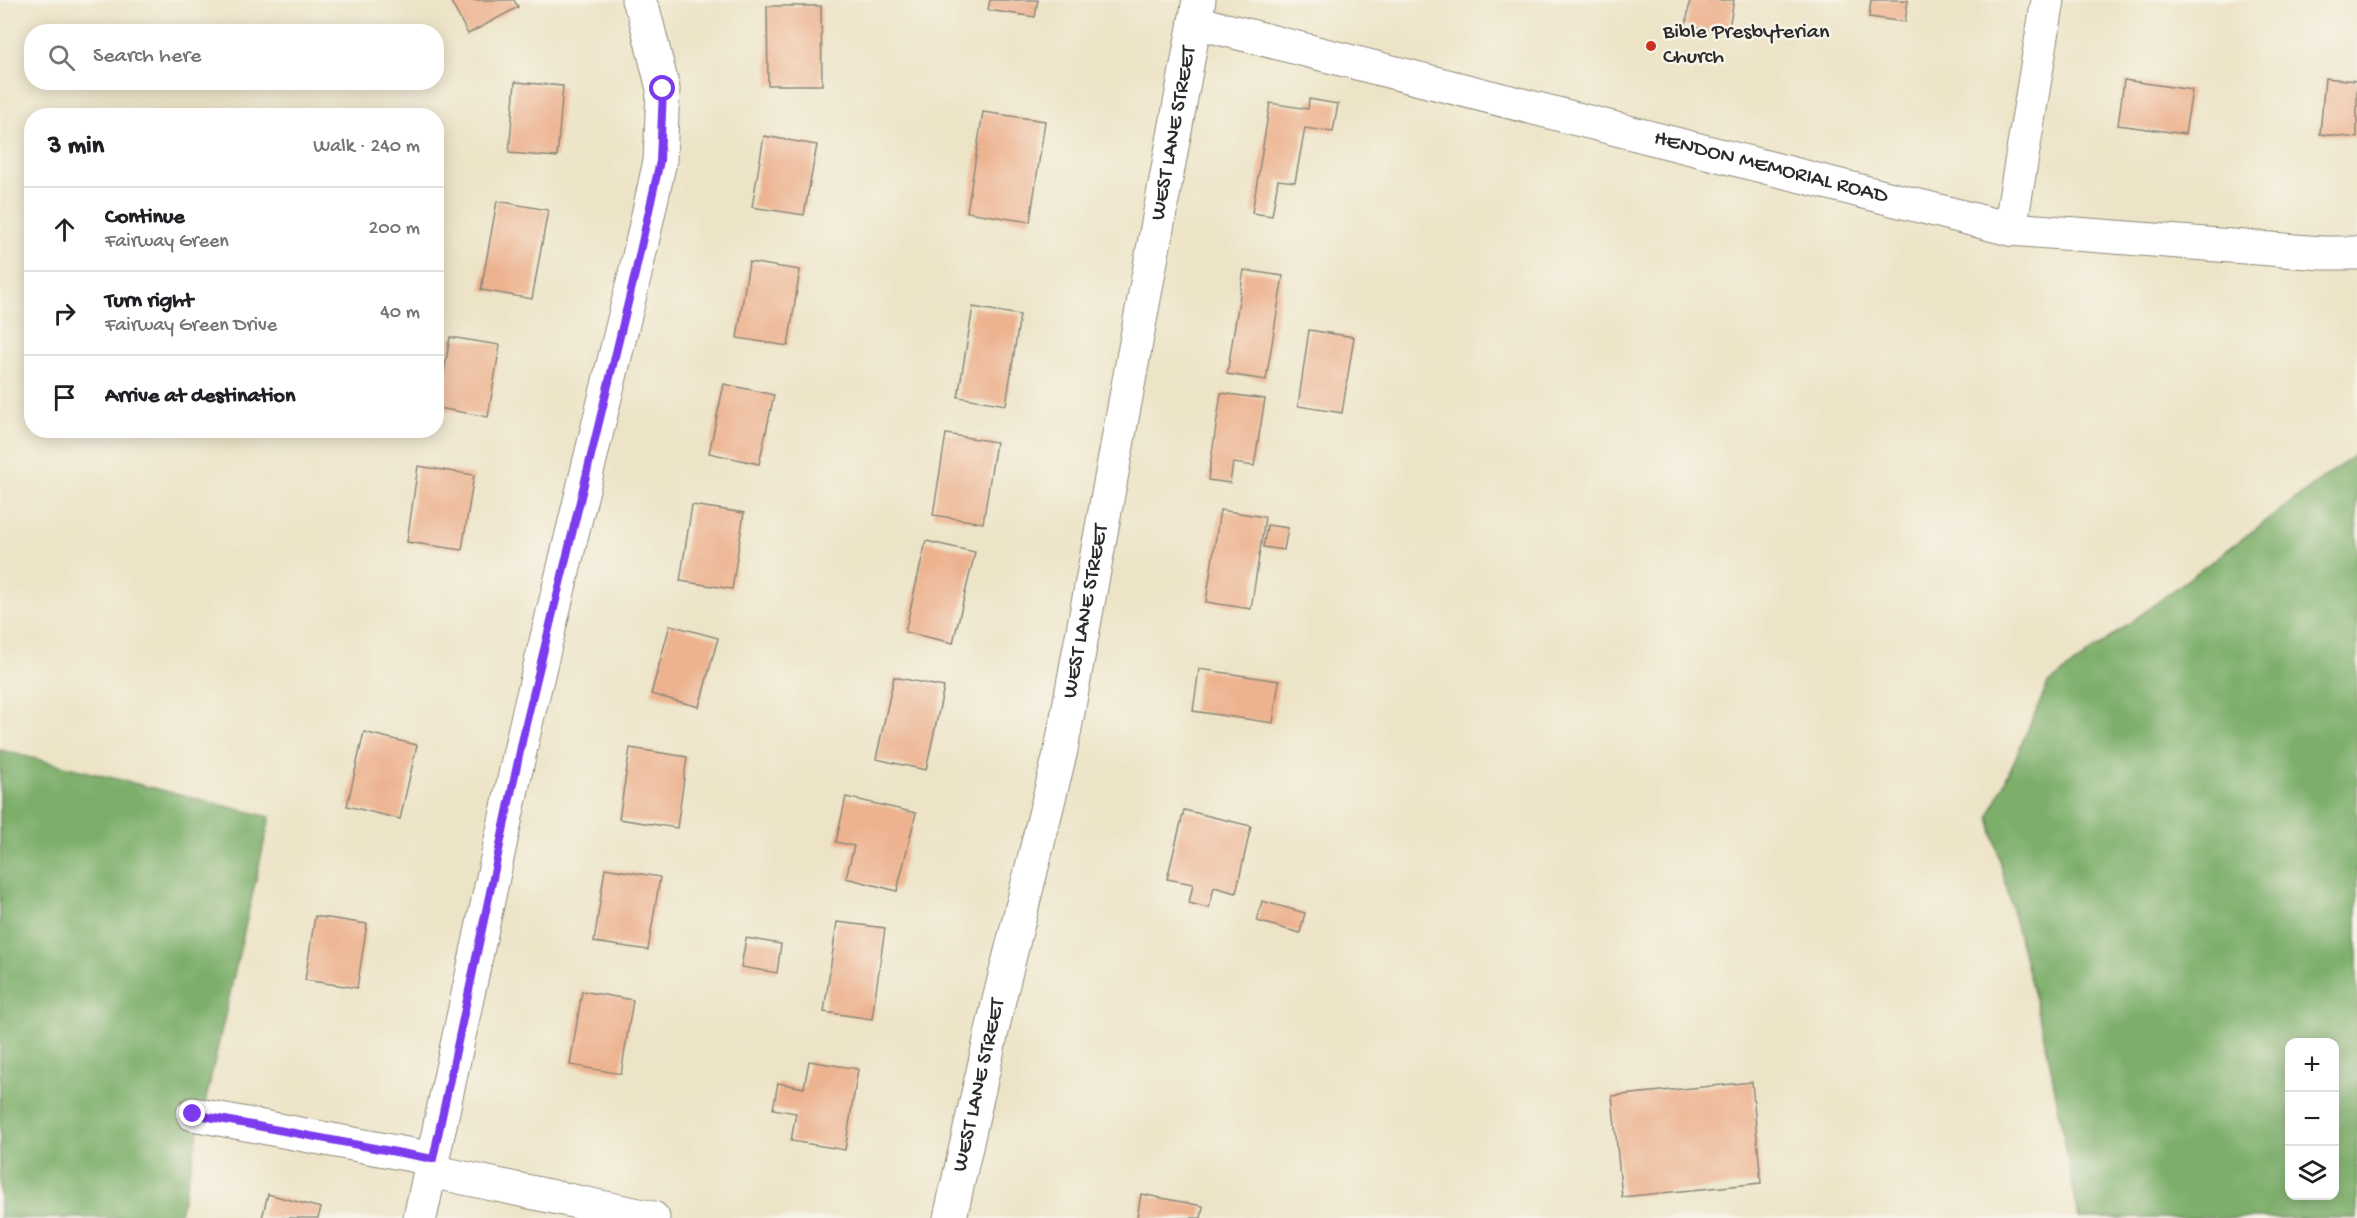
<!DOCTYPE html>
<meta charset="utf-8">
<style>
:root{--surface:#fff;--page:#f6f6f6;--text:#202124;--muted:#757577;--line:#e0e0e0}
body{margin:0;font-family:"Gochi Hand",sans-serif;background:var(--page);color:var(--text)}
.controls{position:absolute;right:18px;bottom:18px;display:grid;overflow:hidden;border-radius:12px;box-shadow:0 3px 15px #0003}
.controls button{width:54px;height:54px;display:grid;place-items:center;padding:0;border:0;border-bottom:2px solid var(--line);background:var(--surface);color:var(--text);font:30px sans-serif}
.stop{position:absolute;width:18px;height:18px;margin:-14px;border:4px solid #7c3aed;border-radius:50%;background:#fff}
.stop.end{background:#7c3aed;border-color:#fff;box-shadow:0 2px 6px #0008}
.list{margin:0;padding:0;list-style:none}
h2{display:flex;justify-content:space-between;align-items:center;height:78px;margin:0;padding:0 24px;font-size:26px}
h2 small{font-size:20px;font-weight:400;color:var(--muted)}
.list li{display:grid;grid-template-columns:39px 1fr auto;gap:18px;align-items:center;box-sizing:border-box;height:84px;padding:0 24px;border-top:2px solid var(--line)}
.list b{display:block;font-size:22px;white-space:nowrap}
.list p{margin:0;font-size:20px;white-space:nowrap;color:var(--muted)}
.list em{font-size:20px;font-style:normal;color:var(--muted)}
.icon{flex:none;width:33px;height:33px;fill:none;stroke:currentColor;stroke-width:2;stroke-linecap:round;stroke-linejoin:round}
.map{position:relative;flex:none;width:2357px;height:1218px;overflow:hidden}
.search{position:absolute;background:var(--surface);box-shadow:0 3px 15px #0003;left:24px;top:24px;width:420px;height:66px;display:flex;align-items:center;gap:15px;box-sizing:border-box;padding:0 21px;border-radius:24px;color:var(--muted);font-size:22px}
.panel{position:absolute;background:var(--surface);box-shadow:0 3px 15px #0003;left:24px;top:108px;width:420px;height:330px;border-radius:24px}
.map>svg:first-child{display:block}
.forest{fill:#7daf6a;stroke:#546d4a;stroke-width:1.5;fill-rule:evenodd}
.building{fill:#edb390}
.lines{fill:none;stroke-linecap:round;stroke-linejoin:round}
.minor-casing{stroke:#8c8879;stroke-width:35}
.minor{stroke:#fff;stroke-width:33}
.route{stroke:#7c3aed;stroke-width:8}
.poi-dot{fill:#c8321e;stroke:#f7f3e8;stroke-width:2}
.labels{text-anchor:middle;dominant-baseline:central;stroke-width:5;stroke-linejoin:round;paint-order:stroke}
.poi-label{font-size:22px;fill:#2b2b2b;stroke:#f7f3e8;text-anchor:start}
.street-label{font-size:22px;fill:#2b2b2b;stroke:#f7f3e8}
</style>
<div class="map">
<svg width="2357" height="1218" viewBox="0 0 2357 1218">
<rect width="100%" height="100%" fill="#f7f3e8"/>
<filter id="ink" filterUnits="userSpaceOnUse"><feTurbulence type="fractalNoise" baseFrequency=".0167" numOctaves="2"/><feDisplacementMap in="SourceGraphic" scale="12" xChannelSelector="R" yChannelSelector="G"/><feConvolveMatrix kernelMatrix="1 2 1 2 8 2 1 2 1" color-interpolation-filters="sRGB"/></filter>
<filter id="wash" filterUnits="userSpaceOnUse"><feTurbulence type="fractalNoise" baseFrequency=".008" numOctaves="4" result="noise"/><feDisplacementMap in="SourceGraphic" scale="24" xChannelSelector="R" yChannelSelector="G"/><feGaussianBlur stdDeviation="1.35" result="paint"/><feColorMatrix in="noise" values="0 0 0 0 0 0 0 0 0 0 0 0 0 0 0 0 0 1.4 0 .05"/><feComposite in="paint" operator="in"/></filter>
<g filter="url(#wash)">
<rect width="100%" height="100%" fill="#ede4c7"/>
<!-- forest -->
<path class="forest" d="M 2353,456 L 2357,457 L 2357,1218 L 2079,1218 L 2048,1053 L 1989,817 L 2048,684 ZM 2290,1042 L 2334,1042 L 2334,1196 L 2290,1196 Z
M 0,750 L 270,817 L 179,1218 L 0,1218 Z"/>
<g id="blocks">
<!-- building -->
<path class="building" d="M 450,0 L 514,0 L 518,7 L 468,34 Z
M 990,0 L 1038,0 L 1035,17 L 988,10 Z
M 1690,0 L 1734,0 L 1728,33 L 1686,26 Z
M 1871,0 L 1908,0 L 1905,22 L 1869,17 Z
M 767,6 L 821,6 L 822,85 L 768,85 Z
M 2325,78 L 2357,81 L 2357,138 L 2320,134 Z
M 2124,80 L 2192,90 L 2185,134 L 2118,125 Z
M 515,82 L 563,86 L 557,157 L 509,153 Z
M 1309,99 L 1338,104 L 1333,132 L 1305,128 L 1295,182 L 1278,180 L 1272,216 L 1252,213 L 1270,103 L 1308,109 Z
M 983,112 L 1045,121 L 1030,222 L 967,212 Z
M 764,136 L 817,145 L 804,215 L 752,207 Z
M 497,201 L 548,210 L 532,299 L 481,290 Z
M 749,262 L 800,270 L 788,346 L 737,338 Z
M 1244,270 L 1283,276 L 1266,380 L 1227,374 Z
M 973,307 L 1020,315 L 1006,405 L 958,397 Z
M 1309,330 L 1354,337 L 1342,413 L 1298,406 Z
M 450,337 L 500,345 L 488,417 L 438,408 Z
M 724,384 L 774,395 L 759,464 L 709,453 Z
M 1221,393 L 1265,399 L 1254,466 L 1233,463 L 1230,483 L 1208,480 Z
M 946,434 L 996,442 L 983,523 L 933,515 Z
M 418,466 L 474,475 L 462,550 L 407,542 Z
M 692,505 L 744,513 L 732,589 L 680,581 Z
M 1220,510 L 1265,517 L 1251,609 L 1206,602 Z
M 1267,525 L 1288,528 L 1284,550 L 1263,547 Z
M 926,541 L 975,552 L 953,643 L 905,632 Z
M 670,625 L 718,638 L 699,707 L 651,694 Z
M 1199,669 L 1279,681 L 1273,723 L 1193,711 Z
M 894,677 L 944,687 L 926,770 L 876,759 Z
M 364,732 L 417,745 L 400,819 L 347,806 Z
M 630,748 L 687,757 L 677,828 L 619,819 Z
M 846,797 L 916,813 L 897,891 L 846,878 L 854,846 L 836,842 Z
M 1184,810 L 1251,826 L 1236,893 L 1214,887 L 1209,908 L 1189,903 L 1193,884 L 1167,879 Z
M 605,868 L 660,877 L 648,950 L 594,942 Z
M 1262,901 L 1305,913 L 1300,933 L 1257,921 Z
M 315,916 L 367,924 L 357,988 L 305,980 Z
M 837,922 L 885,928 L 872,1019 L 824,1012 Z
M 746,938 L 781,944 L 777,973 L 741,967 Z
M 582,991 L 633,1000 L 621,1074 L 570,1065 Z
M 809,1061 L 858,1069 L 845,1150 L 791,1141 L 796,1113 L 773,1109 L 778,1083 L 804,1088 Z
M 1752,1082 L 1761,1183 L 1622,1197 L 1612,1096 Z
M 268,1194 L 321,1208 L 318,1218 L 262,1218 Z
M 1141,1194 L 1203,1206 L 1201,1218 L 1137,1218 Z"/>
</g>
</g>
<g filter="url(#ink)">
<use href="#blocks" fill-opacity="0" stroke="#8c8879" stroke-width="1.5"/>
<g class="lines">
<!-- minor casing -->
<g class="minor-casing">
<g id="minor">
<path id="s1" d="M 1195,22 L 2010,229 L 2322,253 L 2357,253"/>
<path d="M 2010,229 L 2048,0"/>
<path d="M 193,1114 L 433,1159"/>
<path d="M 431,1171 L 653,1218"/>
<path d="M 420,1218 L 525,728 L 635,274 L 660,161 L 663,89 L 644,12 L 638,0"/>
<path id="s2" d="M 950,1218 L 999,1000 L 1061,750 L 1199,0"/>
</g>
</g>
<!-- minor -->
<use href="#minor" class="minor"/>
</g>
</g>
<g class="lines" filter="url(#ink)">
<!-- route -->
<path class="route" d="M 193,1114 L 433,1159 L 525,728 L 635,274 L 660,161 L 663,89"/>
</g>
<!-- markers -->
<circle class="poi-dot" cx="1651" cy="46" r="6"/>
<g class="labels">
<!-- poi labels -->
<g class="poi-label">
<text x="1663" y="33">Bible Presbyterian<tspan x="1663" dy="25">Church</tspan></text>
</g>
<!-- street labels -->
<g class="street-label">
<text stroke="none"><textPath href="#s2" startOffset="1108">WEST LANE STREET</textPath></text>
<text stroke="none"><textPath href="#s1" startOffset="594">HENDON MEMORIAL ROAD</textPath></text>
<text stroke="none"><textPath href="#s2" startOffset="622">WEST LANE STREET</textPath></text>
<text stroke="none"><textPath href="#s2" startOffset="136">WEST LANE STREET</textPath></text>
</g>
</g>
</svg>
<div class="controls">
<button>+</button>
<button>−</button>
<button><svg class="icon" aria-label="layers" viewBox="0 0 24 24"><path d="M12 4l9 5-9 5-9-5zM3 14l9 5 9-5"/></svg></button>
</div>
<div class="stop" style="left:663px;top:89px"></div>
<div class="stop end" style="left:193px;top:1114px"></div>
<div class="search"><svg class="icon" aria-label="search" viewBox="0 0 24 24"><circle cx="10" cy="10" r="6"/><path d="M15 15l6 6"/></svg>Search here</div>
<section class="panel">
<h2>3 min<small>Walk · 240 m</small></h2>
<ul class="list">
<li><svg class="icon" aria-label="ahead" viewBox="0 0 24 24"><path d="M12 20V5M6 11l6-6 6 6"/></svg><div><b>Continue</b><p>Fairway Green</p></div><em>200 m</em></li>
<li><svg class="icon" aria-label="right" viewBox="0 0 24 24"><path d="M7 20v-9h11M14 6l5 5-5 5"/></svg><div><b>Turn right</b><p>Fairway Green Drive</p></div><em>40 m</em></li>
<li><svg class="icon" aria-label="arrive" viewBox="0 0 24 24"><path d="M6 21V4h12l-3 4 3 4H6"/></svg><div><b>Arrive at destination</b></div></li>
</ul>
</section>
</div>
